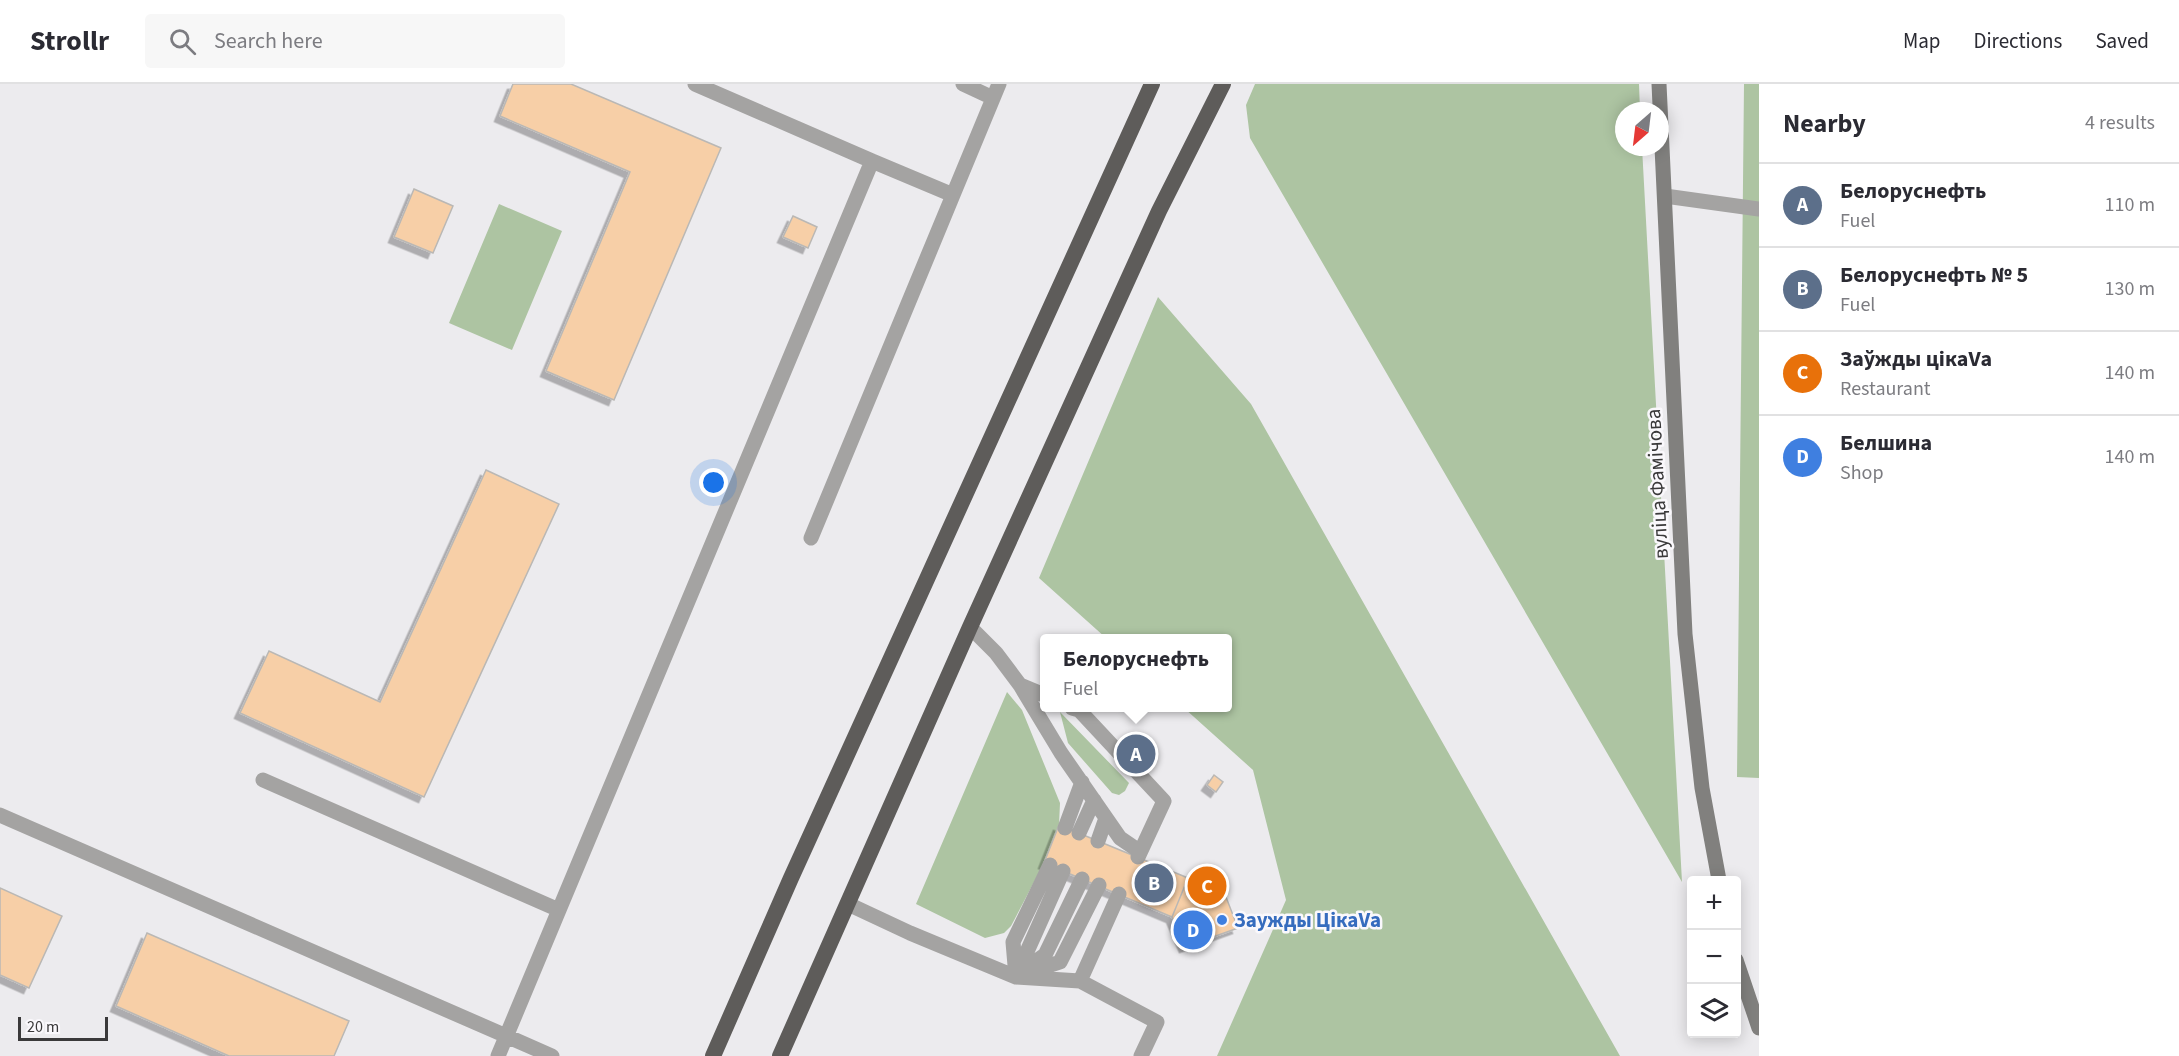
<!DOCTYPE html>
<meta charset="utf-8">
<style>
:root{--surface:#fff;--page:#f7f7f7;--text:#2b2b33;--muted:#7c7c81;--line:#e1e1e2;--accent:#208763}
body{margin:0;font-family:"Source Sans 3",sans-serif;background:var(--page);color:var(--text)}
.controls{position:absolute;right:18px;bottom:18px;display:grid;overflow:hidden;border-radius:6px;box-shadow:0 3px 15px #0003}
.controls button{width:54px;height:54px;display:grid;place-items:center;padding:0;border:0;border-bottom:2px solid var(--line);background:var(--surface);color:var(--text);font:30px sans-serif}
.compass{position:absolute;left:1615px;top:18px;width:54px;height:54px;border-radius:50%;background:var(--surface);box-shadow:0 3px 15px #0003;rotate:208deg}
.scale{position:absolute;left:18px;bottom:15px;width:90px;box-sizing:border-box;padding-left:6px;border:3px solid #3a393a;border-top:0;font-size:16px;line-height:21px;white-space:nowrap;color:#3a393a;-webkit-text-stroke:4px #faf8fc;paint-order:stroke}
.you{position:absolute;left:714px;top:399px;width:21px;height:21px;margin:-15px;border:4px solid #fff;border-radius:50%;background:#1a73e8;box-shadow:0 0 0 9px #1a73e833}
.badge{display:grid;place-items:center;width:39px;height:39px;border-radius:50%;background:var(--accent);color:#fff;font-size:20px;font-weight:700}
.pin{position:absolute;translate:-50% -50%;border:3px solid #fff;box-shadow:0 2px 6px #0006}
.popup{position:absolute;left:1040px;top:550px;width:192px;height:78px;box-sizing:border-box;display:grid;place-content:center;border-radius:6px;background:var(--surface);filter:drop-shadow(0 2px 4px #0005);font-size:20px;white-space:nowrap;color:var(--muted)}
.popup b{font-size:22px;color:var(--text)}
.popup::after{content:'';position:absolute;left:50%;top:100%;margin-left:-12px;border:12px solid transparent;border-top-color:var(--surface)}
.list{margin:0;padding:0;list-style:none}
h2{display:flex;justify-content:space-between;align-items:center;height:78px;margin:0;padding:0 24px;font-size:26px}
h2 small{font-size:20px;font-weight:400;color:var(--muted)}
.list li{display:grid;grid-template-columns:39px 1fr auto;gap:18px;align-items:center;box-sizing:border-box;height:84px;padding:0 24px;border-top:2px solid var(--line)}
.list b{display:block;font-size:22px;white-space:nowrap}
.list p{margin:0;font-size:20px;white-space:nowrap;color:var(--muted)}
.list em{font-size:20px;font-style:normal;color:var(--muted)}
.icon{flex:none;width:33px;height:33px;fill:none;stroke:currentColor;stroke-width:2;stroke-linecap:round;stroke-linejoin:round}
.map{position:relative;flex:none;width:1759px;height:972px;overflow:hidden}
header{display:flex;align-items:center;gap:36px;box-sizing:border-box;height:84px;padding:0 30px;background:var(--surface);border-bottom:2px solid var(--line)}
header strong{font-size:28px}
nav{display:flex;gap:33px;margin-inline-start:auto;font-size:21px}
.search{width:420px;height:54px;background:var(--page);display:flex;align-items:center;gap:15px;box-sizing:border-box;padding:0 21px;border-radius:6px;color:var(--muted);font-size:22px}
main{display:flex}
aside{flex:1;background:var(--surface)}
.map>svg:first-child{display:block}
.green{fill:#adc4a2}
.building{fill:#f7cfa7;stroke:#bab8b5;stroke-width:1.5;filter:url(#shadow)}
.lines{fill:none;stroke-linecap:round;stroke-linejoin:round}
.service{stroke:#a4a3a2;stroke-width:15}
.secondary{stroke:#81807e;stroke-width:15}
.trunk{stroke:#5e5c5a;stroke-width:16}
.shop-dot{fill:#3f7fe0;stroke:#faf8fc;stroke-width:2}
.labels{text-anchor:middle;dominant-baseline:central;stroke-width:5;stroke-linejoin:round;paint-order:stroke}
.street-label{font-size:21px;fill:#3a393a;stroke:#faf8fc}
.shop-label{font-size:21px;font-weight:bold;fill:#366cbe;stroke:#faf8fc;text-anchor:start}
</style>
<header>
<strong>Strollr</strong>
<div class="search"><svg class="icon" aria-label="search" viewBox="0 0 24 24"><circle cx="10" cy="10" r="6"/><path d="M15 15l6 6"/></svg>Search here</div>
<nav><a>Map</a><a>Directions</a><a>Saved</a></nav>
</header>
<main>
<div class="map">
<svg width="1759" height="972" viewBox="0 0 1759 972">
<defs>
<filter id="shadow"><feDropShadow dx="-5.5" dy="5.5" stdDeviation="0" flood-color="#0004"/></filter>
</defs>
<rect width="100%" height="100%" fill="#ecebee"/>
<!-- green -->
<path class="green" d="M 1255,0 L 1639,0 L 1640,27 L 1624,27 L 1624,63 L 1642,63 L 1682,798 L 1250,54 L 1246,21 Z
M 1744,0 L 1759,0 L 1759,694 L 1737,693 Z
M 499,120 L 562,147 L 512,266 L 449,239 Z
M 1158,213 L 1251,320 L 1620,972 L 1217,972 L 1286,816 L 1253,686 L 1184,624 L 1228,624 L 1228,554 L 1106,554 L 1039,494 Z
M 1007,608 L 1022,626 L 1060,719 L 1059,741 L 1044,779 L 1011,842 L 1004,849 L 985,854 L 916,820 Z
M 1060,628 L 1129,699 L 1125,707 L 1119,711 L 1112,709 L 1068,659 Z"/>
<!-- building -->
<path class="building" d="M 513,0 L 571,0 L 721,64 L 614,316 L 546,287 L 630,88 L 500,32 Z
M 414,105 L 453,122 L 433,169 L 394,153 Z
M 793,132 L 817,143 L 808,164 L 783,153 Z
M 486,386 L 559,420 L 424,713 L 240,629 L 269,567 L 380,618 Z
M 1214,691 L 1223,698 L 1216,708 L 1207,701 Z
M 1059,741 L 1188,794 L 1172,833 L 1044,779 Z
M 1059,741 L 1188,794 L 1214,782 L 1238,844 L 1185,863 L 1172,833 L 1044,779 Z
M 1214,782 L 1238,844 L 1185,863 L 1172,833 L 1188,794 Z
M 0,804 L 62,832 L 29,904 L 0,891 Z
M 147,849 L 349,937 L 334,972 L 229,972 L 116,922 Z"/>
<g class="lines">
<!-- service -->
<path class="service" d="M 963,0 L 993,14
M 953,111 L 999,0
M 1665,112 L 1759,125
M 811,454 L 953,111 L 872,77
M 970,543 L 996,569 L 1020,601 L 1061,669 L 1120,754 L 1139,767
M 1020,601 L 1044,611
M 1072,624 L 1079,626 L 1164,717 L 1138,773
M 263,696 L 559,826
M 0,731 L 552,972
M 1065,744 L 1082,698
M 1079,749 L 1094,716
M 1098,757 L 1106,734
M 848,820 L 910,849 L 1016,893 L 1080,897 L 1119,810
M 1025,885 L 1045,871 L 1082,795
M 1017,890 L 1063,787
M 1024,890 L 1060,878 L 1099,801
M 1016,893 L 1013,858 L 1050,781
M 1080,897 L 1157,938 L 1141,972
M 498,972 L 872,77 L 695,0"/>
<!-- secondary -->
<path class="secondary" d="M 1659,0 L 1685,550 L 1702,704 L 1719,796
M 1736,876 L 1759,944"/>
<!-- trunk -->
<path class="trunk" d="M 713,972 L 791,794 L 1152,0
M 780,972 L 970,543 L 1159,127 L 1223,0"/>
</g>
<!-- markers -->
<circle class="shop-dot" cx="1222" cy="836" r="6"/>
<g class="labels">
<!-- street labels -->
<g class="street-label">
<text transform="translate(1657 400) rotate(-93)">вуліца Фамічова</text>
</g>
<!-- shop labels -->
<g class="shop-label">
<text x="1234" y="836">Заужды ЦікаVа</text>
</g>
</g>
</svg>
<div class="controls">
<button>+</button>
<button>−</button>
<button><svg class="icon" aria-label="layers" viewBox="0 0 24 24"><path d="M12 4l9 5-9 5-9-5zM3 14l9 5 9-5"/></svg></button>
</div>
<svg class="compass" viewBox="-18 -18 36 36"><path d="M0-13l5 13h-10z" fill="#e53935"/><path d="M0 13l5-13h-10z" fill="#7c7c81"/></svg>
<div class="scale">20 m</div>
<div class="you"></div>
<div class="pin badge" style="left:1136px;top:670px;background:#5c6f8a">A</div>
<div class="popup"><b>Белоруснефть</b>Fuel</div>
<div class="pin badge" style="left:1154px;top:799px;background:#5c6f8a">B</div>
<div class="pin badge" style="left:1207px;top:802px;background:#e8710a">C</div>
<div class="pin badge" style="left:1193px;top:846px;background:#3f7fe0">D</div>
</div>
<aside>
<h2>Nearby<small>4 results</small></h2>
<ul class="list">
<li><span class="badge" style="background:#5c6f8a">A</span><div><b>Белоруснефть</b><p>Fuel</p></div><em>110 m</em></li>
<li><span class="badge" style="background:#5c6f8a">B</span><div><b>Белоруснефть № 5</b><p>Fuel</p></div><em>130 m</em></li>
<li><span class="badge" style="background:#e8710a">C</span><div><b>Заўжды цікаVа</b><p>Restaurant</p></div><em>140 m</em></li>
<li><span class="badge" style="background:#3f7fe0">D</span><div><b>Белшина</b><p>Shop</p></div><em>140 m</em></li>
</ul>
</aside>
</main>
